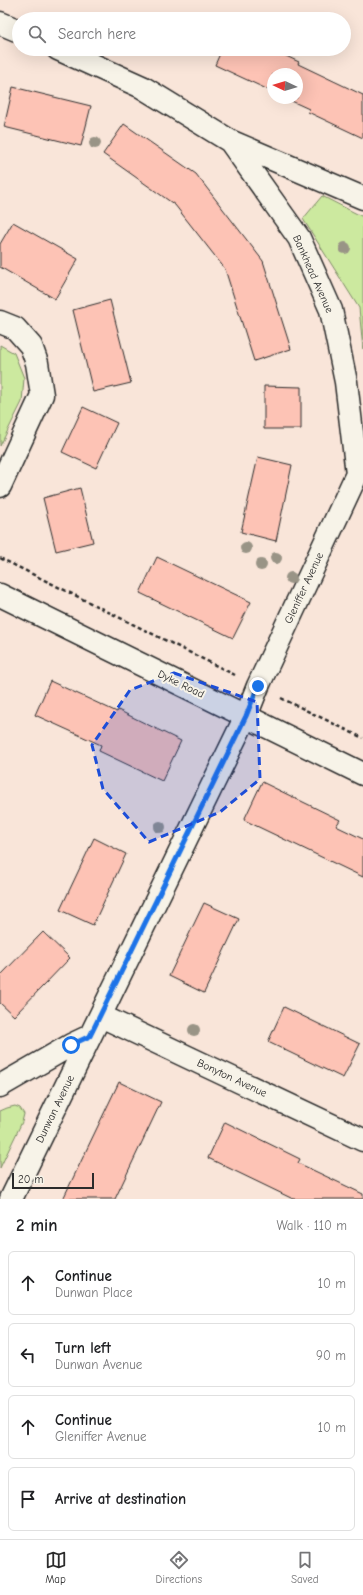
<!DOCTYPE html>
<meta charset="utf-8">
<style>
:root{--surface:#fff;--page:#f2f2f2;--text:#202124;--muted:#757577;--line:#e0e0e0;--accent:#2b2b2b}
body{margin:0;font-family:"Comic Neue",sans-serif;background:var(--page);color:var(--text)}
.compass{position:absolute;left:267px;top:68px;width:36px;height:36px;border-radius:50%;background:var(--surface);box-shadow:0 4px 16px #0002;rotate:274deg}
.scale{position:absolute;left:12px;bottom:10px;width:82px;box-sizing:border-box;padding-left:4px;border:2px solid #2b2b2b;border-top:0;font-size:11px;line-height:14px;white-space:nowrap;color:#2b2b2b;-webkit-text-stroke:3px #f7f3e8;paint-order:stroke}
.stop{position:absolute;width:12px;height:12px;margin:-9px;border:3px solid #1a73e8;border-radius:50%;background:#fff}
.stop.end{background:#1a73e8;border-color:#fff;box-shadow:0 1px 4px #0008}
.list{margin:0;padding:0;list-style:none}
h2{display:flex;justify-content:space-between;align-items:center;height:52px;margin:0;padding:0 16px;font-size:17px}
h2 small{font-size:13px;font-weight:400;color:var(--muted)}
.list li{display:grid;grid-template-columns:26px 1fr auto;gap:12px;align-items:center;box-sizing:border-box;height:64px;margin:0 8px 8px;padding:0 8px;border:1px solid var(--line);border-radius:6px}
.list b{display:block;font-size:15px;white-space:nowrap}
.list p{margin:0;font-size:13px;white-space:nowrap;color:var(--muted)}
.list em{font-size:13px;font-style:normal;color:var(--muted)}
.icon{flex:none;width:22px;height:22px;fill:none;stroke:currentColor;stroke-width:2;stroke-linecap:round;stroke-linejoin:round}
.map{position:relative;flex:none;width:363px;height:1199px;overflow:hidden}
.search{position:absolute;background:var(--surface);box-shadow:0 4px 16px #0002;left:12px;right:12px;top:12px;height:44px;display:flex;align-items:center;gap:10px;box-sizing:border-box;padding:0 14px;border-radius:22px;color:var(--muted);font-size:15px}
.sheet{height:340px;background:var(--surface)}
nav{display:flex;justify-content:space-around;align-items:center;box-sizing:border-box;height:56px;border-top:1px solid var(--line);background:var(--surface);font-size:11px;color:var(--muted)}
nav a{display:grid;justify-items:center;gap:2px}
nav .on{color:var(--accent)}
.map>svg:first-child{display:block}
.green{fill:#cce99f;stroke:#7c8a65}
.building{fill:#fdc3b5;stroke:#2b2b2b}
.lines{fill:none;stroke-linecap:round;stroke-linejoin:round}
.street-casing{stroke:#2b2b2b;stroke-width:25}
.secondary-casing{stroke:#2b2b2b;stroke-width:25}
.path{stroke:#2b2b2b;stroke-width:2.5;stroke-dasharray:4 3;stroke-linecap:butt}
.street{stroke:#f7f3e8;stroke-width:22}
.secondary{stroke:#f7f3e8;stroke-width:22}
.tree{fill:#999486}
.route{stroke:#1a73e8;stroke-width:5}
.marked{fill:#1d4ed8;fill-opacity:0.2;stroke:#1d4ed8;stroke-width:3;stroke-dasharray:8 5;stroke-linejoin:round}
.labels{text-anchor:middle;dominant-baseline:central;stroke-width:4;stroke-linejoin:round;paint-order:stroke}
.street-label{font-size:11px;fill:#2b2b2b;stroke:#f7f3e8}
</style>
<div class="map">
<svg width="363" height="1199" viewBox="0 0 363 1199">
<rect width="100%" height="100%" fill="#f9e5d9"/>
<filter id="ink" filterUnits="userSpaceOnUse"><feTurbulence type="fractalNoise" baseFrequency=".025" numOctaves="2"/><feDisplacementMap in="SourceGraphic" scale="8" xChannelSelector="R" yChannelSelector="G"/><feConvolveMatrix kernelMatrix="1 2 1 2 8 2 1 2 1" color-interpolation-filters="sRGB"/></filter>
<g filter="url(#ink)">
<!-- green -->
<path class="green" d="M 322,196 L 363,217 L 363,349 L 359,308 L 303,219 Z
M 0,345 L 14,353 L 24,378 L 22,402 L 0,446 Z
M 15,1106 L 20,1108 L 24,1114 L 22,1122 L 0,1168 L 0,1111 L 7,1108 Z"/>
<!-- building -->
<path class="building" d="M 222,49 L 271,49 L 299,62 L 298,64 L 363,95 L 363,138 L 308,112 L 309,109 L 285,98 L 297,98 L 297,74 L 273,74 L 273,92 L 215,65 Z
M 13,87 L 91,106 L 81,146 L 4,127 Z
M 124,124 L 196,174 L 263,261 L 291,349 L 254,361 L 225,269 L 175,205 L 103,154 Z
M 13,222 L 78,259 L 55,299 L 0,267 L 0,244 Z
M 110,300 L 131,383 L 93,392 L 73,310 Z
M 264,386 L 301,387 L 301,429 L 264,429 Z
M 83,407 L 117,423 L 96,468 L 62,452 Z
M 258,457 L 292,465 L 276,541 L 241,532 Z
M 80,488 L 93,542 L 56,551 L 43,498 Z
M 157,557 L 251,602 L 233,638 L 140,593 Z
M 50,681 L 117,712 L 118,710 L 181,741 L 162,781 L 99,751 L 101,745 L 35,715 Z
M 262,782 L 340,820 L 336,826 L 363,839 L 363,877 L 244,820 Z
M 94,838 L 126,854 L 93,925 L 60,910 Z
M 204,903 L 239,919 L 204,993 L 169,976 Z
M 43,932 L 70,958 L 14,1016 L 0,1003 L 0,976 Z
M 284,1007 L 360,1044 L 343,1078 L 268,1042 Z
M 119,1082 L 161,1102 L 115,1199 L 63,1199 Z
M 225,1122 L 300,1159 L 298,1163 L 363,1194 L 363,1199 L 293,1199 L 208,1158 Z"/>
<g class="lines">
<!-- street casing -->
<g class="street-casing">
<path id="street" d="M 0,23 L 19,31
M 58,49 L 142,87 L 230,141 L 299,238 L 331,310 L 346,382 L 357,474
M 230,141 L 363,198
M 0,322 L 15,328 L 31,346 L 37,363 L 42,395 L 0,486
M 101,1016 L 363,1140
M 0,1086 L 71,1045 L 90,1036
M 11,1199 L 246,716 L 258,686 L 363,461"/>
</g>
<!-- secondary casing -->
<g class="secondary-casing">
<path id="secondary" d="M 0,595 L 363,774"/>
</g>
<!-- path -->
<path class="path" d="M 0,558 L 235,675
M 281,698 L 363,738"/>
<!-- street -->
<use href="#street" class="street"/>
<!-- secondary -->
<use href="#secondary" class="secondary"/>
</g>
<!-- trees -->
<g class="tree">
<circle cx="95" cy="143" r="6"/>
<circle cx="345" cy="248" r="6"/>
<circle cx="246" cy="548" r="6"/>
<circle cx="276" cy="558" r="6"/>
<circle cx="261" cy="565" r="6"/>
<circle cx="291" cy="578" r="6"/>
<circle cx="160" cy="827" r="6"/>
<circle cx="194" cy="1030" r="6"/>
</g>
</g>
<g class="lines" filter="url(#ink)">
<!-- route -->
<path class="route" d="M 71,1045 L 90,1036 L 246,716 L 258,686"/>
</g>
<!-- marked area -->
<path class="marked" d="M 174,673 L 257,702 L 260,779 L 220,812 L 149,842 L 103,789 L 92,745 L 130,690 Z"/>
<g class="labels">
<!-- street labels -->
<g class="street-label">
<text transform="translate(313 274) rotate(66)">Bankhead Avenue</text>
<text transform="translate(304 588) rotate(-65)">Gleniffer Avenue</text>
<text transform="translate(181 684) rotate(26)">Dyke Road</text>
<text transform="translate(232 1078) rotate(25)">Bonyton Avenue</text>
<text transform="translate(55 1109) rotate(-64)">Dunwan Avenue</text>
</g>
</g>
</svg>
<svg class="compass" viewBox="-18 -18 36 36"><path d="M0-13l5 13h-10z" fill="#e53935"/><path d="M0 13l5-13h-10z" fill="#757577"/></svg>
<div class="scale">20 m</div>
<div class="stop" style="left:71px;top:1045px"></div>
<div class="stop end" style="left:258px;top:686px"></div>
<div class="search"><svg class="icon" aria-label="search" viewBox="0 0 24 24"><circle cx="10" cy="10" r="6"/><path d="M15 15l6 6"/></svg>Search here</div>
</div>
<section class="sheet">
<h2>2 min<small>Walk · 110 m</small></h2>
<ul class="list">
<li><svg class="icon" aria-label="ahead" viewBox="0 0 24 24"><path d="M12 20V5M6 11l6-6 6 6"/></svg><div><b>Continue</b><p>Dunwan Place</p></div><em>10 m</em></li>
<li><svg class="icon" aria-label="left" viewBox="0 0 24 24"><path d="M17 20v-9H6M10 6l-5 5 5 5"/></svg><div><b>Turn left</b><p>Dunwan Avenue</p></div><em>90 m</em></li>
<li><svg class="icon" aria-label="ahead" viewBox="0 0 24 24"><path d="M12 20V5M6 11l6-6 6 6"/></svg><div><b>Continue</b><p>Gleniffer Avenue</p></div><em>10 m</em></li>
<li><svg class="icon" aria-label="arrive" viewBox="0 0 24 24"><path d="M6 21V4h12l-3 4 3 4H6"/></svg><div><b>Arrive at destination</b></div></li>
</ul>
</section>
<nav>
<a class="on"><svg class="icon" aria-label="map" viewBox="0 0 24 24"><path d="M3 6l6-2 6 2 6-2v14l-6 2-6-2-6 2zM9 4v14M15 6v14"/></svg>Map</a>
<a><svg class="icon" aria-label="directions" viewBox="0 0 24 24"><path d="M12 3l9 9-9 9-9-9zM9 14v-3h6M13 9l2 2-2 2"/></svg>Directions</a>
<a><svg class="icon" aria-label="saved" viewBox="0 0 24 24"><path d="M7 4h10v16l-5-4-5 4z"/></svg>Saved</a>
</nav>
